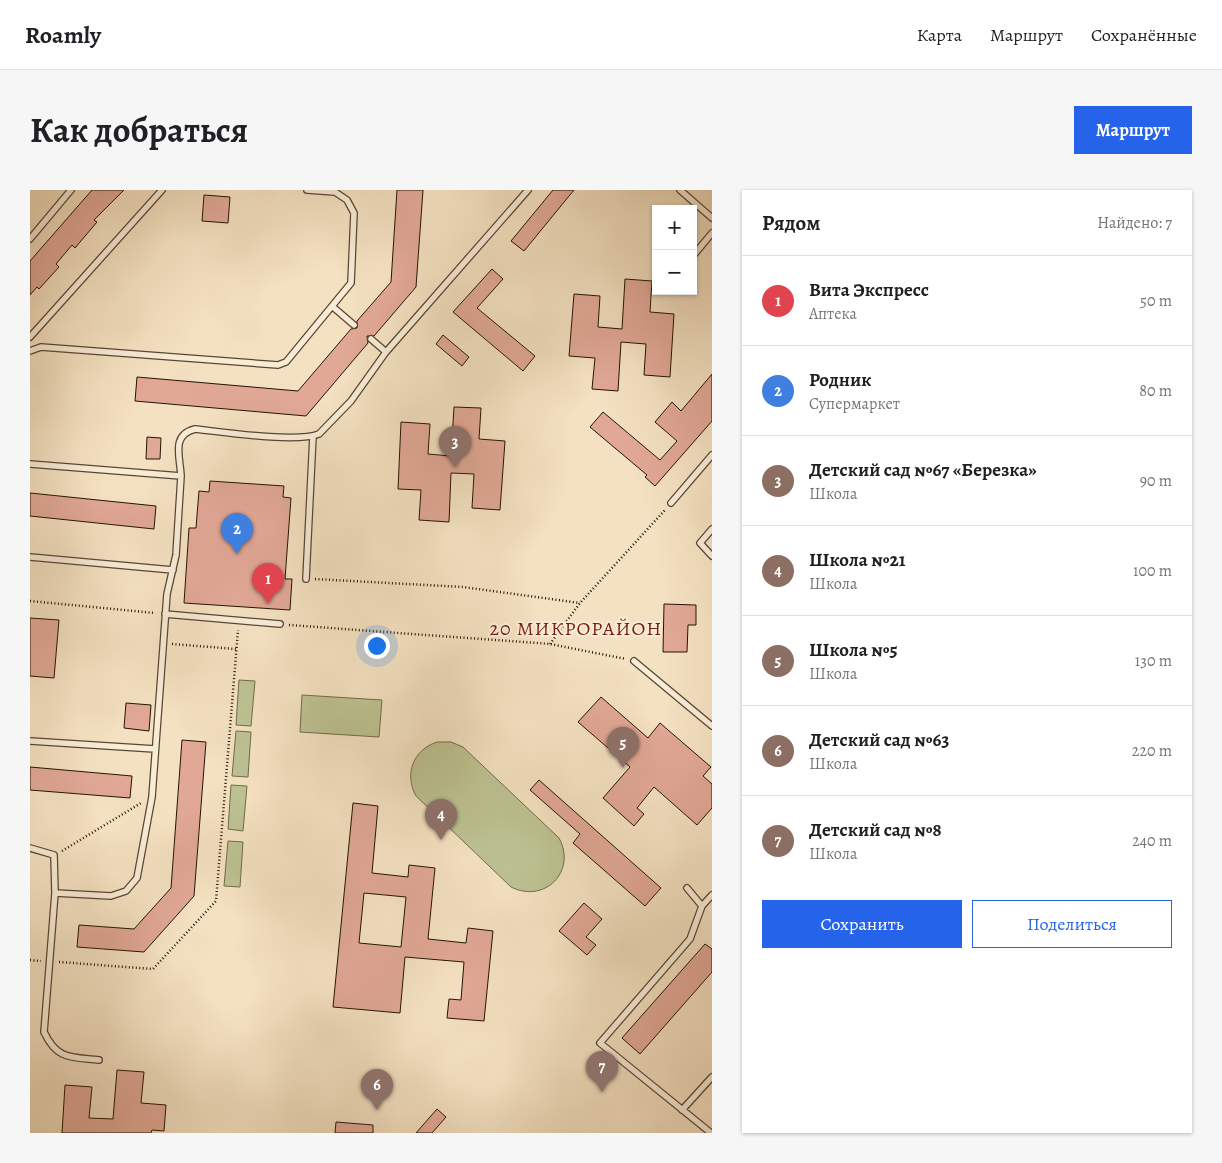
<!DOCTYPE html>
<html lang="ru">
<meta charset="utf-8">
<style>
:root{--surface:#fff;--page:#f6f6f6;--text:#202124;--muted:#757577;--line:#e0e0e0;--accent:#2563eb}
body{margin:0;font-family:Alegreya,serif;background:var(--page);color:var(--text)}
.controls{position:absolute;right:15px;top:15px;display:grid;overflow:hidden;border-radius:0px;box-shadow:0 1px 4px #0004}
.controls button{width:45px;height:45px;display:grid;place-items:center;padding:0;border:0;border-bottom:1px solid var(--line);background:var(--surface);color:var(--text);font:25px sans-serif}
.you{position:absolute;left:346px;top:455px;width:18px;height:18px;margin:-12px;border:4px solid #fff;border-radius:50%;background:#1a73e8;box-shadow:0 0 0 8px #1a73e833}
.badge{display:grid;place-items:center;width:32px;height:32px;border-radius:50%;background:var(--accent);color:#fff;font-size:16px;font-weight:700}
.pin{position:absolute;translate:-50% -41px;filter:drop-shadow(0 1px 2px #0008)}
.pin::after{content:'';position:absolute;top:26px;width:18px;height:15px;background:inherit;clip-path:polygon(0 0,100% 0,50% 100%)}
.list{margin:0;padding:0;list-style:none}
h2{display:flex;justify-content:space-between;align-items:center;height:65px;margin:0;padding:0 20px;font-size:21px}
h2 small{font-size:16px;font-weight:400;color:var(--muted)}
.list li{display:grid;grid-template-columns:32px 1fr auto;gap:15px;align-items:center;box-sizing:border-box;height:90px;padding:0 20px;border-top:1px solid var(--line)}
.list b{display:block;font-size:19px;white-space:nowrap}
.list p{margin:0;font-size:16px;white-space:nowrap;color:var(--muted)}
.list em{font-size:16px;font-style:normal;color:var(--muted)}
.actions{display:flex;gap:10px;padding:15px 20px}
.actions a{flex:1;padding:11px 0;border:1px solid var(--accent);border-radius:0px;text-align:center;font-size:18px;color:var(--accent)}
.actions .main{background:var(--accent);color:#fff}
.map{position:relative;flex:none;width:682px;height:943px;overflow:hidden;border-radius:0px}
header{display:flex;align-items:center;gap:30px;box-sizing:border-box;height:70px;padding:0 25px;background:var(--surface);border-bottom:1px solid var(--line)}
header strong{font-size:24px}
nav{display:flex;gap:28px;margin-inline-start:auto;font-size:18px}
.intro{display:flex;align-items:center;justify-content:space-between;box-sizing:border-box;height:120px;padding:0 30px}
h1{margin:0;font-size:35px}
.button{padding:12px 22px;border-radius:0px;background:var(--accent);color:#fff;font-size:18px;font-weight:700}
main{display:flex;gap:30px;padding:0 30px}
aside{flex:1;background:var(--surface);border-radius:0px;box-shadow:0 1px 4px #0004}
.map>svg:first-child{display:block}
.green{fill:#bdc292;stroke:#716a4b}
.building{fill:#e1a896;stroke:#251304;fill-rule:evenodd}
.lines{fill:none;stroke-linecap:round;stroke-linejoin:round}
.service-casing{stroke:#594633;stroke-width:8}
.path{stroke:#251304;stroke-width:2.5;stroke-dasharray:1 2.5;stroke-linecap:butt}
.service{stroke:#f8ecd7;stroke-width:5.5}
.labels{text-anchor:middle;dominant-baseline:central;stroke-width:4;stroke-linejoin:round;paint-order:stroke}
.quarter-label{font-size:20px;letter-spacing:1px;fill:#7a1f14;stroke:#f8ecd7}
</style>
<header>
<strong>Roamly</strong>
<nav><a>Карта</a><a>Маршрут</a><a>Сохранённые</a></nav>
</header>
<div class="intro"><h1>Как добраться</h1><a class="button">Маршрут</a></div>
<main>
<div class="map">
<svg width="682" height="943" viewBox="0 0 682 943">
<rect width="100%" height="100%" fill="#f4e1c1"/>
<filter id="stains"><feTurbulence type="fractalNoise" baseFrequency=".004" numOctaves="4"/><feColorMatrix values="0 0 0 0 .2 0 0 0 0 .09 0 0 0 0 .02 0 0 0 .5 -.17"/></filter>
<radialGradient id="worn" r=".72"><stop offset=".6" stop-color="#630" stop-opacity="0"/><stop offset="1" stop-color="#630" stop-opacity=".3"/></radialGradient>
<!-- green -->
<path class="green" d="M 209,490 L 225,491 L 221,536 L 206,535 Z
M 272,505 L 352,510 L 349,547 L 270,542 Z
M 206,541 L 221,542 L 218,587 L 202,586 Z
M 407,552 L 421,552 L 433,557 L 529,648 C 547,681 515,714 481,697 L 386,606 C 374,584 383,560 407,552 Z
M 201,595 L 217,596 L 213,641 L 198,639 Z
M 198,651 L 213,652 L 210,697 L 194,696 Z"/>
<!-- building -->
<path class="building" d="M 62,0 L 94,0 L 64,30 L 67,32 L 45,58 L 42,55 L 26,74 L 29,77 L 9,99 L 7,97 L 0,105 L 0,71 Z
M 367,0 L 393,0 L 386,97 L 344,146 L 337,146 L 338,153 L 276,226 L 105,211 L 107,187 L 268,201 L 321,139 L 327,138 L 327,131 L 361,92 Z
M 523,0 L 544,0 L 494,61 L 481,51 Z
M 174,5 L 200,7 L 198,33 L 172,31 Z
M 462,79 L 473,89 L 447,118 L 505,166 L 493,181 L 423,122 Z
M 595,89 L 622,91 L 620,122 L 644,124 L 640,187 L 614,185 L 616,154 L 591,152 L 588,201 L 562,199 L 565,168 L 539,166 L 544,104 L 570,106 L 568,137 L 592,139 Z
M 413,145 L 439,167 L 432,176 L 406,154 Z
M 682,184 L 682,231 L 625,296 L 615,287 L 617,285 L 560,237 L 573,222 L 630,270 L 647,251 L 625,232 L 642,212 L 651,221 Z
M 424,217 L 451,218 L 449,249 L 475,251 L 470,320 L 442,318 L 444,284 L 421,283 L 419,332 L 389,330 L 391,300 L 368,299 L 371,232 L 400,234 L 398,264 L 421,266 Z
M 117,247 L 131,248 L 130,269 L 116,269 Z
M 180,291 L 254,296 L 253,307 L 261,308 L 255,389 L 262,389 L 260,420 L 154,413 L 159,338 L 166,338 L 169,301 L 179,302 Z
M 0,303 L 126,316 L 124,339 L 0,326 Z
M 634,414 L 666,415 L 666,435 L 658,435 L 657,462 L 633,462 Z
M 0,428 L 29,430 L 24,488 L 0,486 Z
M 571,507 L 618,548 L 630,533 L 681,577 L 673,586 L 682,594 L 682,618 L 667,635 L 624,597 L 607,618 L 614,624 L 604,636 L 573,608 L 600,577 L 548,532 Z
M 96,513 L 121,515 L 119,541 L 94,538 Z
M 152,550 L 176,552 L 164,706 L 114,762 L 47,757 L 49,735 L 104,739 L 141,698 Z
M 0,577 L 102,586 L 100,608 L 0,600 Z
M 509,590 L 631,698 L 615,716 L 543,653 L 550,644 L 500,600 Z
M 323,613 L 348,616 L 342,683 L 378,687 L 379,675 L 405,678 L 398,749 L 436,753 L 438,738 L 463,741 L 454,831 L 417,828 L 419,809 L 431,810 L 434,772 L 375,767 L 370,823 L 303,817 ZM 334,703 L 376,707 L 371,757 L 329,753 Z
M 554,713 L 572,729 L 556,747 L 566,755 L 557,765 L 529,741 Z
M 675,754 L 682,759 L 682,782 L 610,864 L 592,848 Z
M 87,880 L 114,882 L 111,913 L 136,915 L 134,941 L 122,940 L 121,943 L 32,943 L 35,895 L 62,897 L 59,928 L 83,929 Z
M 407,919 L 416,927 L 402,943 L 386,943 Z
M 306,932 L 343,935 L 343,943 L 305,943 Z"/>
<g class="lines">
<!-- service casing -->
<g class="service-casing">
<path id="service" d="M 650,0 L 682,28
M 0,49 L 41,0
M 663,66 L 682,43
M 303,117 L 324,135
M 0,147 L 132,0
M 341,149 L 356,162
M 0,161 L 11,157 L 248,175 L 256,172 L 321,93 L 324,23 L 317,10 L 305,2 L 277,0
M 0,274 L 151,286 L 146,365 L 137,404 L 122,607 L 107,688 L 96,701 L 81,706 L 25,703 L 24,665 L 0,658
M 151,286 C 150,266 141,245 165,239 C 193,242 266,253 289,244 L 321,211 L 356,162 L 498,0
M 641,313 L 682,265
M 682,339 L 670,353 L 682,366
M 0,367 L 143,380
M 276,389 L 283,246
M 135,424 L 250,434
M 604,471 L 682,536
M 0,551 L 125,559
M 657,698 L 672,716
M 25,703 L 14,842 C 27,870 41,867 69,870
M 652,920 L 682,887
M 681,943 L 570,853 L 660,749 L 672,716 L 682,705"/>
</g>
<!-- path -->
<path class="path" d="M 285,389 L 433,397 L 550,413
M 0,411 L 125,423
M 259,435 L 520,454 L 596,469
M 142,454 L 206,459
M 520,454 L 550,413 L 635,320
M 32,661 L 111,613
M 0,770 L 11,771
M 29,772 L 123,779 L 186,711 L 208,440"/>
<!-- service -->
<use href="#service" class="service"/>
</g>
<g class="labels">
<!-- quarter labels -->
<g class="quarter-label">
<text x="546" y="438">20 МИКРОРАЙОН</text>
</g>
</g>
<rect width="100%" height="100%" filter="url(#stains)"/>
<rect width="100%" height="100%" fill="url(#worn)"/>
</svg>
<div class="controls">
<button>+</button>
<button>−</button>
</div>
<div class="you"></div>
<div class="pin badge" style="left:238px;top:414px;background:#e0444e">1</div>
<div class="pin badge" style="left:207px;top:364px;background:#3f7fe0">2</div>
<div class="pin badge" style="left:425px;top:277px;background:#8d6e63">3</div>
<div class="pin badge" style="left:411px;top:650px;background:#8d6e63">4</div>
<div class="pin badge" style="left:593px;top:578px;background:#8d6e63">5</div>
<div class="pin badge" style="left:347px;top:920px;background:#8d6e63">6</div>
<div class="pin badge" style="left:572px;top:902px;background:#8d6e63">7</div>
</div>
<aside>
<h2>Рядом<small>Найдено: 7</small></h2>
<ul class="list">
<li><span class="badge" style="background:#e0444e">1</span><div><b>Вита Экспресс</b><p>Аптека</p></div><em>50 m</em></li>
<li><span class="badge" style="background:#3f7fe0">2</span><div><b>Родник</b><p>Супермаркет</p></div><em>80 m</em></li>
<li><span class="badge" style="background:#8d6e63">3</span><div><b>Детский сад №67 «Березка»</b><p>Школа</p></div><em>90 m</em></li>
<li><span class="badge" style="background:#8d6e63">4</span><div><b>Школа №21</b><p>Школа</p></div><em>100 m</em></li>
<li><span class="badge" style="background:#8d6e63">5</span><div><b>Школа №5</b><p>Школа</p></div><em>130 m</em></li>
<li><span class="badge" style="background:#8d6e63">6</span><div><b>Детский сад №63</b><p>Школа</p></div><em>220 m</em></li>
<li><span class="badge" style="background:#8d6e63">7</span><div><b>Детский сад №8</b><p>Школа</p></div><em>240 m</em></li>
</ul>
<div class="actions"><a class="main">Сохранить</a><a>Поделиться</a></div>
</aside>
</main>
